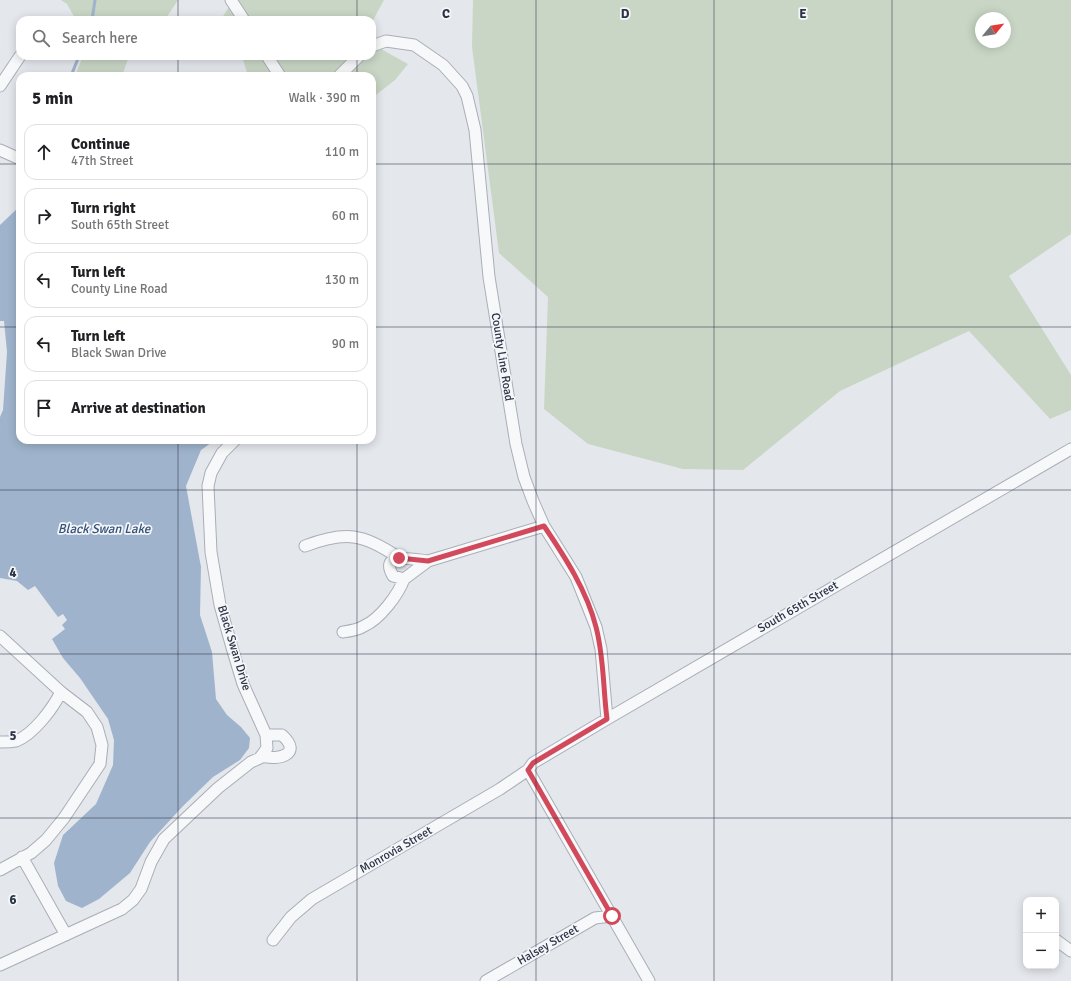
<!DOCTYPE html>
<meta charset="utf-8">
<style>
:root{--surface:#fff;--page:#f2f2f2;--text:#202124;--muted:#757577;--line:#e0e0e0}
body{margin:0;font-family:Signika,sans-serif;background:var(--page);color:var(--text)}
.controls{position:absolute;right:12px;bottom:12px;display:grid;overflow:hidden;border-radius:8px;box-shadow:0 2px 10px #0003}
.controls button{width:36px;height:36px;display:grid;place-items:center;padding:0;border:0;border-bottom:1px solid var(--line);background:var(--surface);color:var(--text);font:20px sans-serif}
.compass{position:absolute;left:975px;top:12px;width:36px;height:36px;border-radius:50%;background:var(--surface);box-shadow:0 2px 10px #0003;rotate:60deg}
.stop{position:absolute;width:12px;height:12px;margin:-9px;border:3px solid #d1495b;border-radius:50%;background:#fff}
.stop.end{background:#d1495b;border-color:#fff;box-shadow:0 1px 4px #0008}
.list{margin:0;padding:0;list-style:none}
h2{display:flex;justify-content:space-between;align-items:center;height:52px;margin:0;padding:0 16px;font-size:17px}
h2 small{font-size:13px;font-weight:400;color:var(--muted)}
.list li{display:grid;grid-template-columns:26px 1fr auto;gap:12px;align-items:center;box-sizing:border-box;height:56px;margin:0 8px 8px;padding:0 8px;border:1px solid var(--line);border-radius:12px}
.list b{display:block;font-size:15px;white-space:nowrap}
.list p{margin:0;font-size:13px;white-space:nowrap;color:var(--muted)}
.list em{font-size:13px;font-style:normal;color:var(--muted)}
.icon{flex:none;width:22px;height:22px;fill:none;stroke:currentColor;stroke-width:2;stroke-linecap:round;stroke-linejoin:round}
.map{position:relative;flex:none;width:1071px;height:981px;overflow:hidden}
.search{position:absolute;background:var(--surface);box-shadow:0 2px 10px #0003;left:16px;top:16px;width:360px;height:44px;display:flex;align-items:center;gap:10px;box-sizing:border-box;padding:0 14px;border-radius:12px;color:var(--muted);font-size:15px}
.panel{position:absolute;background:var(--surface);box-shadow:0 2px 10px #0003;left:16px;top:72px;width:360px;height:372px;border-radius:12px}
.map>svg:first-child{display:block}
.green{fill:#c9d6c5;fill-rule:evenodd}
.water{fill:#9fb4cc}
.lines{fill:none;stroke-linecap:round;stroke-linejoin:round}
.stream{stroke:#9fb4cc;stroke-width:3}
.minor-casing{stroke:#a9aeb7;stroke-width:13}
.minor{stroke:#f7f8fa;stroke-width:11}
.route{stroke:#d1495b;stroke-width:5}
.grid{fill:none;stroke:#2b3445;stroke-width:1;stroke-opacity:0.55}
.labels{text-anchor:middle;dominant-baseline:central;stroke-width:3.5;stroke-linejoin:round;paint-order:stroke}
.street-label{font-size:12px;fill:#2b3445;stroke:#f4f6f9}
.water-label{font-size:13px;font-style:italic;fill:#34527a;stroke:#f4f6f9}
.grid-label{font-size:13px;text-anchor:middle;font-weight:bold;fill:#2b3445;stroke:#f4f6f9;stroke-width:3.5;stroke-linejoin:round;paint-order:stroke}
</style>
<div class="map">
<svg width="1071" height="981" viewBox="0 0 1071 981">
<rect width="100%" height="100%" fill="#e4e7ec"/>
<!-- green -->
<path class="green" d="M 61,0 L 178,0 L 165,20 L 76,20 L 67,4 Z
M 233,0 L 384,0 L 372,22 L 372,20 L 223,20 L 222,18 Z
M 473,0 L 1071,0 L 1071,234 L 1009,276 L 1071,375 L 1071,410 L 1050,419 L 969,331 L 840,391 L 743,470 L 683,469 L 588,444 L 544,409 L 548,297 L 499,253 L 472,47 ZM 981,18 L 1005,18 L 1005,42 L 981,42 Z
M 372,44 L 408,64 L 395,80 L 372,98 L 372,76 L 248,76 L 242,56 L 372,56 Z
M 83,56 L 129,56 L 122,76 L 75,76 Z"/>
<!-- water -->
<path class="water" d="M 20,206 L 20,440 L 215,440 L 201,450 L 186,486 L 201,567 L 200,615 L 212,652 L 216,699 L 227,715 L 241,727 L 250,738 L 249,748 L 240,760 L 213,777 L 183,806 L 150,842 L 130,873 L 99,899 L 82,908 L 66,901 L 58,886 L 54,863 L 63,835 L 96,804 L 113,765 L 114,740 L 108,719 L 80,678 L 63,658 L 52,639 L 65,629 L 62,625 L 67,620 L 63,614 L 58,617 L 35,586 L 28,590 L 17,581 L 0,578 L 0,417 L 3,410 L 7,352 L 4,321 L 0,321 L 0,225 Z"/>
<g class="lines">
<!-- stream -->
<path class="stream" d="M 92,20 L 95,0
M 71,76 L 79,56"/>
<!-- minor casing -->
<g class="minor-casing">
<path id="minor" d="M 231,0 L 244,20
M 372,46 L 386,41 L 414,45 L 443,65 L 462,86 L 467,96 L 475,130 L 489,277 L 516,444 L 524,477 L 533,501 L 544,526 L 576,577 L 596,627 L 601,649 L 607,719
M 267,56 L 280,76
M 339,76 L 359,56
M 0,86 L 20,56
M 0,150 L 20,159
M 305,546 C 345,531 363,533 399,558
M 428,561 C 416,560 378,550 393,576 L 404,579 L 428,561 L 544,526
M 343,632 C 350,631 358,630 364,626 C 380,619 398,595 404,579
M 0,636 L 61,692 L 87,712 L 97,727 L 102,745 L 100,764 L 64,818 L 46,840 L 31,853 L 0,870
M 0,742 C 5,742 12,742 16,741 C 34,734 53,708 61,692
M 261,756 C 279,761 303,754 282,735 L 266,735
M 528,770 L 649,981
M 22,857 L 66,935
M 273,940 L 291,917 L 312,899 L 500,789 L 528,770 L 533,763 L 607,719 L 1071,449
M 1056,940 L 1071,951
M 0,965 L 122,909 L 133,900 L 141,889 L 151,862 L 164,839 L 218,788 L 251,762 L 260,758 L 267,748 L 266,735 L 243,684 L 233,651 L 220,605 L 211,552 L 208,486 L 211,473 L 222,453 L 235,440
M 486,981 L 595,918 L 612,916"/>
</g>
<!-- minor -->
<use href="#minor" class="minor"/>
</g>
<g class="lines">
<!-- route -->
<path class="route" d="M 399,558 L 428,561 L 544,526 C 565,557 587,591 596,627 C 604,657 603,688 607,719 L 533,763 L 528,770 L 612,916"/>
</g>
<!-- grid -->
<path class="grid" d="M 178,0 L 178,20M 357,0 L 357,20M 536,0 L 536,981M 714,0 L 714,981M 892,0 L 892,981M 178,56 L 178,76M 357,56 L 357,76M 0,164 L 20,164M 372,164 L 1071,164M 0,327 L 20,327M 372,327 L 1071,327M 178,440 L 178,981M 357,440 L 357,981M 0,490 L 1071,490M 0,654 L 1071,654M 0,818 L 1071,818"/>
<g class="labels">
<!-- street labels -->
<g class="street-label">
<text transform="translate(502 357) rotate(81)">County Line Road</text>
<text transform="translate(798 607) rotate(-30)">South 65th Street</text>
<text transform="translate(234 648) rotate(73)">Black Swan Drive</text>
<text transform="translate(396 850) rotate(-30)">Monrovia Street</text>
<text transform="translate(548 945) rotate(-30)">Halsey Street</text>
</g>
<!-- water labels -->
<g class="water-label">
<text x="104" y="529">Black Swan Lake</text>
</g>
</g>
<g class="grid-label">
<text x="446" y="18">C</text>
<text x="625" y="18">D</text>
<text x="803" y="18">E</text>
<text x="13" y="577">4</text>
<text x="13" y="740">5</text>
<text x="13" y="904">6</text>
</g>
</svg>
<div class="controls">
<button>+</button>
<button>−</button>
</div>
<svg class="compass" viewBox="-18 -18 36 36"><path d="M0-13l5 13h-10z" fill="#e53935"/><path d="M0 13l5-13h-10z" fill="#757577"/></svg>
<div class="stop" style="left:612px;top:916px"></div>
<div class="stop end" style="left:399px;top:558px"></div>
<div class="search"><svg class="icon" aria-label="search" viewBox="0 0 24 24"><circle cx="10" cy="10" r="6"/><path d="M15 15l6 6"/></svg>Search here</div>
<section class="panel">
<h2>5 min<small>Walk · 390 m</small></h2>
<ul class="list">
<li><svg class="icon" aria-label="ahead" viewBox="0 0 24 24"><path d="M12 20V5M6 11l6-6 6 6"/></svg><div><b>Continue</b><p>47th Street</p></div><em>110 m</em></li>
<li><svg class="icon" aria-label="right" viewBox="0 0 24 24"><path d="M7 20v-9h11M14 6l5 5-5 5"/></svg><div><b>Turn right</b><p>South 65th Street</p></div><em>60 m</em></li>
<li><svg class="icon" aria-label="left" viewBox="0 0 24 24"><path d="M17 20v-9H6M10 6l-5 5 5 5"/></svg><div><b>Turn left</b><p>County Line Road</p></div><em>130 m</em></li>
<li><svg class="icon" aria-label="left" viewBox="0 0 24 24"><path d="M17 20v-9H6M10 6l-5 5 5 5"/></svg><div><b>Turn left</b><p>Black Swan Drive</p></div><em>90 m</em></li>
<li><svg class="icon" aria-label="arrive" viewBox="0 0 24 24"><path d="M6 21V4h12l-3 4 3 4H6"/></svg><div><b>Arrive at destination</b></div></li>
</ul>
</section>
</div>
